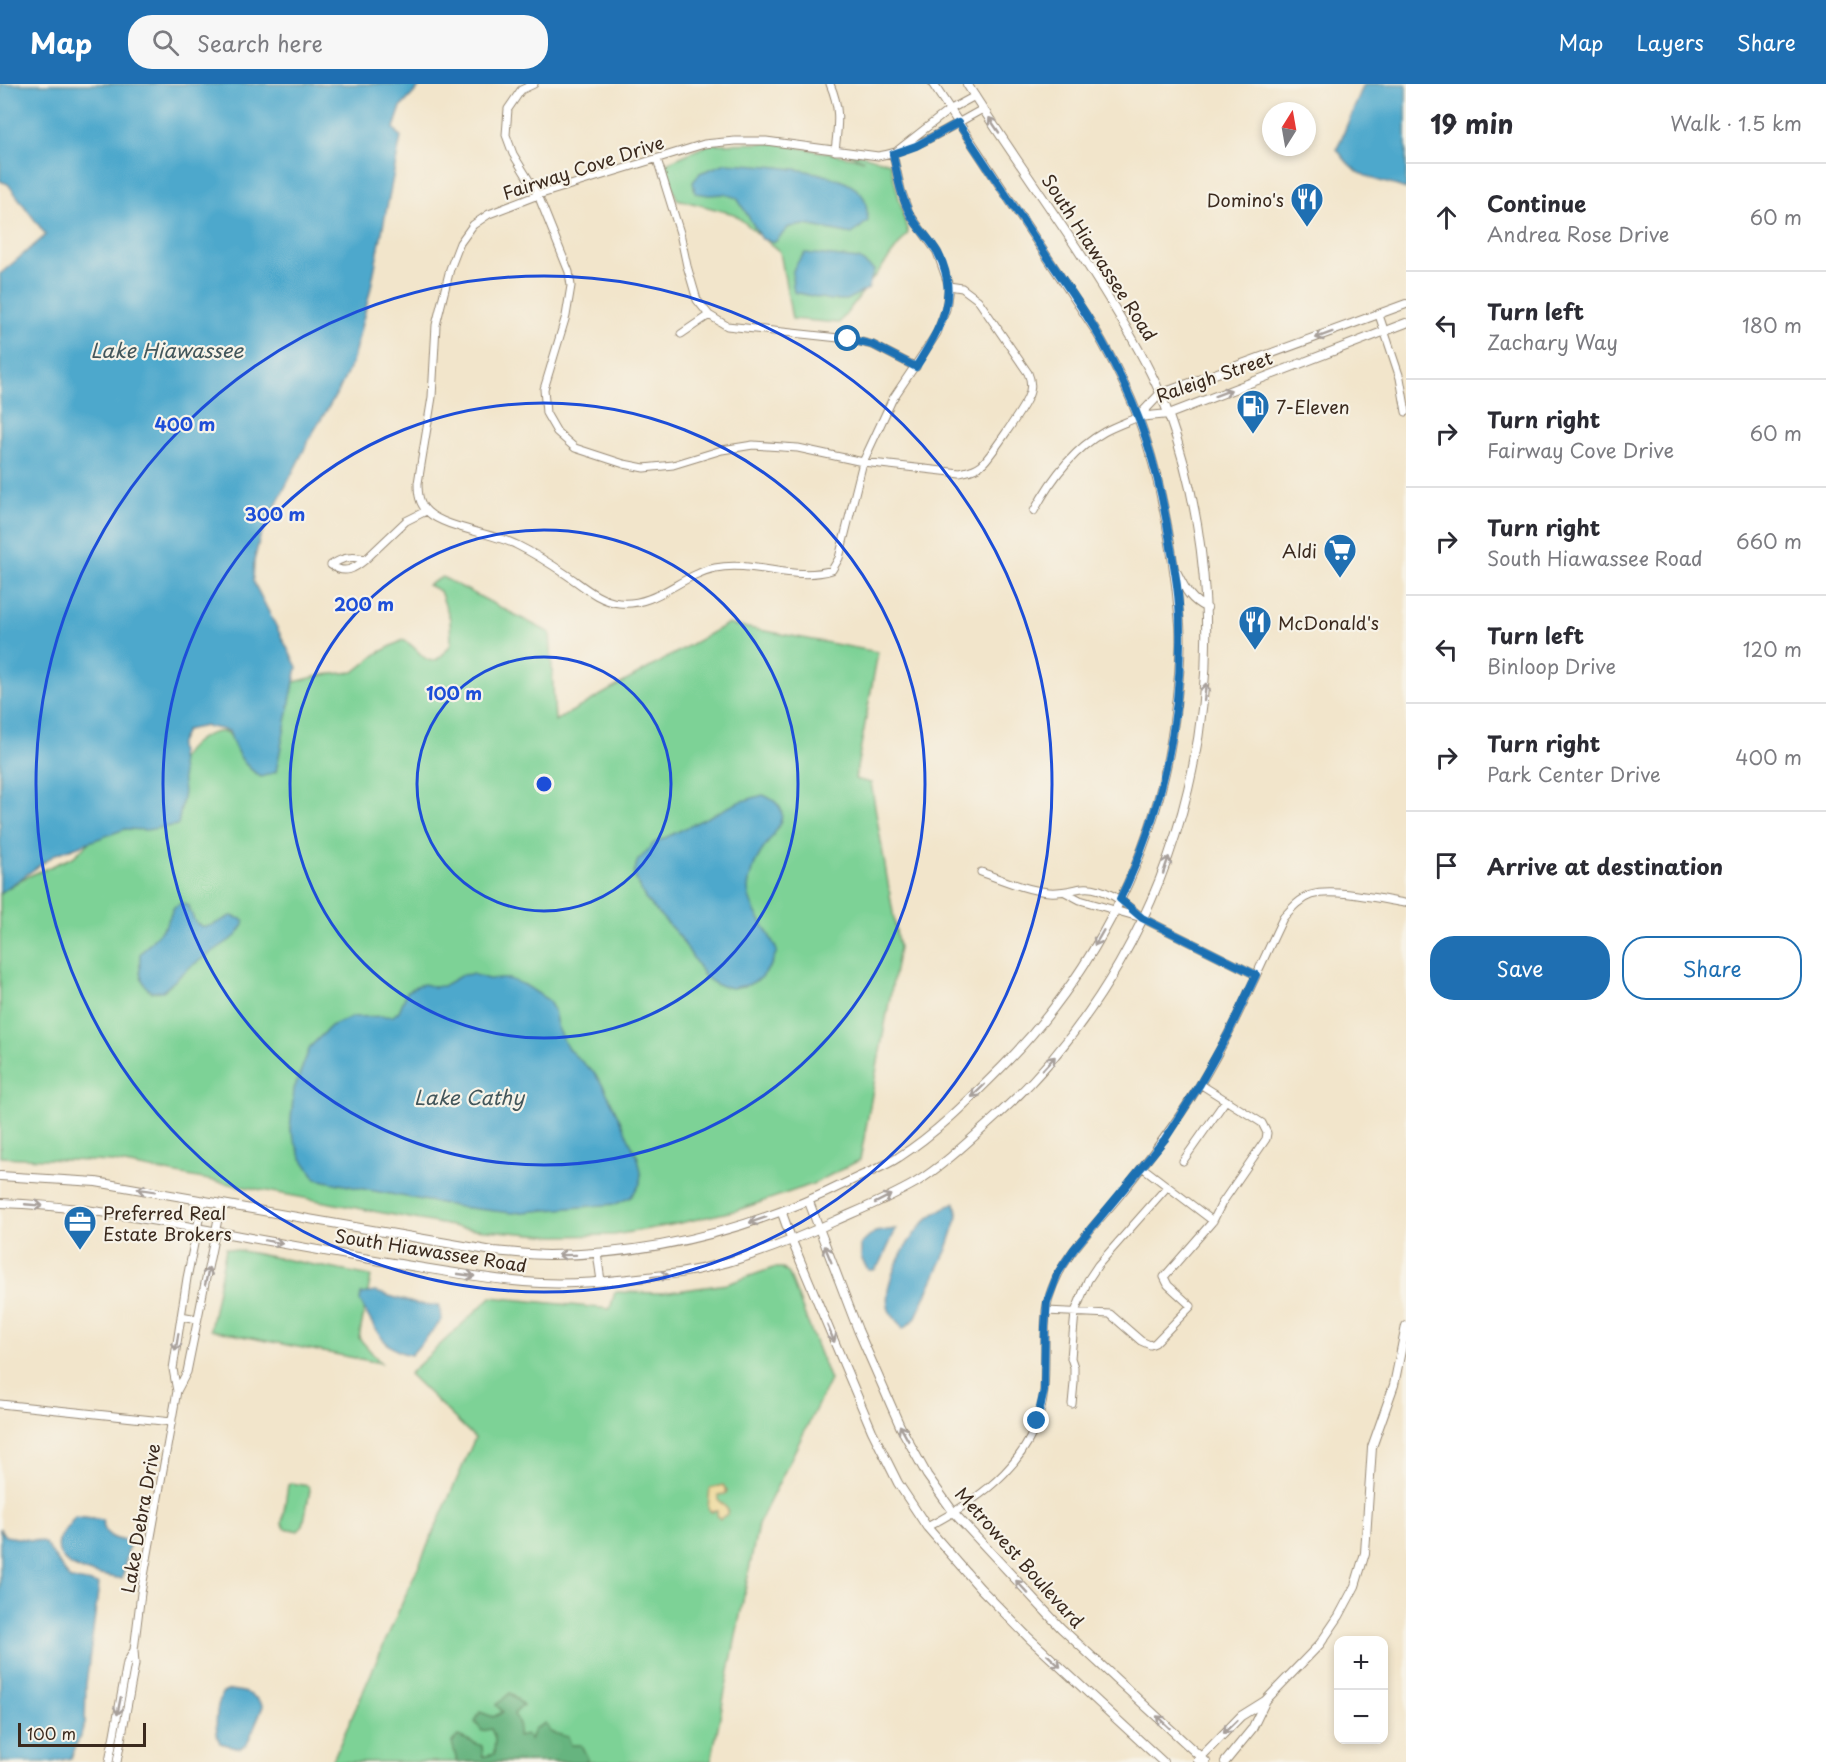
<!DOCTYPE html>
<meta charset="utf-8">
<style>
:root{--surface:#fff;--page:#f7f7f7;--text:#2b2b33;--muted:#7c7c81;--line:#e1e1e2;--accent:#1f6fb2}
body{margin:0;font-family:"Playpen Sans",sans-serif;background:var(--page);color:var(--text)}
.controls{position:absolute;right:18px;bottom:18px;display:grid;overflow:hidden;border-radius:12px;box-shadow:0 3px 9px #0003}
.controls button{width:54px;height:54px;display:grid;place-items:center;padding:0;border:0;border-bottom:2px solid var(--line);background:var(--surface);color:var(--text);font:30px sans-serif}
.compass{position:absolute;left:1262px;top:18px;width:54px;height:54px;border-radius:50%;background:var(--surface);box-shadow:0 3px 9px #0003;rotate:11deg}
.scale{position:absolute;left:18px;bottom:15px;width:128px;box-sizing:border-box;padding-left:6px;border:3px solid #3b2a1e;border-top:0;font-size:16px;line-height:21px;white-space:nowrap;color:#3b2a1e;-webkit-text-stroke:4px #f7f3e8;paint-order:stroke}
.stop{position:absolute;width:18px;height:18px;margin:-14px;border:4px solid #1f6fb2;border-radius:50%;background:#fff}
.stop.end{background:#1f6fb2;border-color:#fff;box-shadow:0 2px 6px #0008}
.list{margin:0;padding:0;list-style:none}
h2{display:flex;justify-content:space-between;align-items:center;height:78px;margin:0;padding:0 24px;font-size:26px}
h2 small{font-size:20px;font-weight:400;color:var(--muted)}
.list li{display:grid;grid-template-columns:39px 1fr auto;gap:18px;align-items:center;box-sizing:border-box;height:108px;padding:0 24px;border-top:2px solid var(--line)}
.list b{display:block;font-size:22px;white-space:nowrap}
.list p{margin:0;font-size:20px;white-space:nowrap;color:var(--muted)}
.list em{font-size:20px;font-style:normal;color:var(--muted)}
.actions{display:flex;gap:12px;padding:18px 24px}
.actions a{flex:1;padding:14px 0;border:2px solid var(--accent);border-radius:24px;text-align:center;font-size:21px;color:var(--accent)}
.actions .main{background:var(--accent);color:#fff}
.icon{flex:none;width:33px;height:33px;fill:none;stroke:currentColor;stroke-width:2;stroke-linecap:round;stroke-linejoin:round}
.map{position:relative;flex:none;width:1406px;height:1678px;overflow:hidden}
header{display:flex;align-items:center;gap:36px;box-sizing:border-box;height:84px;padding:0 30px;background:var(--accent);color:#fff}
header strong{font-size:28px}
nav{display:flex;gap:33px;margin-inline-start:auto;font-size:21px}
.search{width:420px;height:54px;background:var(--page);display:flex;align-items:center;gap:15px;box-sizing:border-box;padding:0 21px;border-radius:24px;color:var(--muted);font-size:22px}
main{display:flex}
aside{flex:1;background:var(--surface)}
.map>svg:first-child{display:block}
.green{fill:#7dd296;stroke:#5c7e5a;stroke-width:1.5}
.forest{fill:#66b47f;stroke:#506f4e;stroke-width:1.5}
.sand{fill:#eeda9e;stroke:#94825e;stroke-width:1.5}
.water{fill:#4ea8cc;stroke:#446975;stroke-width:1.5}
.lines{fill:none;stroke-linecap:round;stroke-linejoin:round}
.minor-casing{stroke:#968874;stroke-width:9}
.tertiary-casing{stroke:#968874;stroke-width:10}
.minor{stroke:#fff;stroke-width:7}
.tertiary{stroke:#fff;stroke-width:8}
.oneway{stroke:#a79f9a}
.route{stroke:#1f6fb2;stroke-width:8}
.ring{fill:none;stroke:#1d4ed8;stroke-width:3}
.labels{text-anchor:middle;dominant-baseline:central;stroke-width:4.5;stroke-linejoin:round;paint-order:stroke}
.street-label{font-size:18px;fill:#3b2a1e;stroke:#f7f3e8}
.poi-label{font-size:18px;fill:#3b2a1e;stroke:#f7f3e8;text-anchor:start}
.water-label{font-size:20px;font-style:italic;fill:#42565b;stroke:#f7f3e8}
.centre{fill:#1d4ed8;stroke:#f7f3e8;stroke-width:3}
.ring-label{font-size:18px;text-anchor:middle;font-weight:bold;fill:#1d4ed8;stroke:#f7f3e8;stroke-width:4.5;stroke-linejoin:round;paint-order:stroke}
</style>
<header>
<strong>Map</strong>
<div class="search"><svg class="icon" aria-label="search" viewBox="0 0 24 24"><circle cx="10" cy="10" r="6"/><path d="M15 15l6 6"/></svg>Search here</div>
<nav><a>Map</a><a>Layers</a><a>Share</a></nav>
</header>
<main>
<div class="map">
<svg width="1406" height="1678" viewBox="0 0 1406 1678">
<rect width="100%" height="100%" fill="#f7f3e8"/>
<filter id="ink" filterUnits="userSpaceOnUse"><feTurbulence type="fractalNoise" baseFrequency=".0167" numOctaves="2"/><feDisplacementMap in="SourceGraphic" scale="12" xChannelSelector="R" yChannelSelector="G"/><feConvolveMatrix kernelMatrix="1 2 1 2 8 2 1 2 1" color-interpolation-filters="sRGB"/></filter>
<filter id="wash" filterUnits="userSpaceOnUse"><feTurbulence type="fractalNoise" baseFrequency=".008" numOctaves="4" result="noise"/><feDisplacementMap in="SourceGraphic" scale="24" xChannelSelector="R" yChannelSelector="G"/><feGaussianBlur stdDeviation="1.35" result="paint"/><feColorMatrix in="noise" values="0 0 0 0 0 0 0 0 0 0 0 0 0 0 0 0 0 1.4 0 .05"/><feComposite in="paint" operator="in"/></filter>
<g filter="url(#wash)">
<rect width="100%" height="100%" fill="#f2e5cb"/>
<!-- green -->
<path class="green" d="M 776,59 L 864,76 L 825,60 L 890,79 L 908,149 L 839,239 L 792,235 L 780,168 L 734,130 L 677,115 L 664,80 L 710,60 Z
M 442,493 L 550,549 L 555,637 L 727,540 L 878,568 L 855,695 L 871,699 L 899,864 L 860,1076 L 813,1100 L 738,1126 L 671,1141 L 614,1151 L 556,1152 L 462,1144 L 114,1078 L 0,1073 L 0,809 L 22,795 L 73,773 L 179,679 C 187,662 207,645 227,648 L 234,656 L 279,602 L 322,591 L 354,588 L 378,569 L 403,556 C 423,564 427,596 451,560 L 450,535 L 440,507 L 428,501 Z
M 226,1164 L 371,1192 L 359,1254 L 381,1279 L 210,1246 Z
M 773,1184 L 782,1184 L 789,1190 L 830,1296 L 758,1441 L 711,1678 L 332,1678 L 475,1354 L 409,1290 L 491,1213 L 610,1225 L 615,1208 L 662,1209 L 727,1200 Z
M 292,1399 L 308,1402 L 310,1406 L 303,1442 L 298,1447 L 285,1444 L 282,1439 L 288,1401 Z"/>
<!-- forest -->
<path class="forest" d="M 510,1609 L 523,1621 L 514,1630 L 519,1640 L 518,1653 L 526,1651 L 530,1656 L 534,1645 L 545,1639 L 550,1648 L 568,1653 L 571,1661 L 581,1661 L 588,1675 L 587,1678 L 457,1678 L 452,1658 L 458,1652 L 482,1662 L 483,1673 L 494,1670 L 495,1654 L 491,1645 L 482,1647 L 475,1638 L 480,1628 L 493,1633 L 503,1628 L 496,1621 Z"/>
<!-- sand -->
<path class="sand" d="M 723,1401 L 727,1407 L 725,1410 L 718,1411 L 718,1415 L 728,1426 L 727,1430 L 720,1435 L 717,1431 L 717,1427 L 711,1428 L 708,1424 L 710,1404 Z"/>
<!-- water -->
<path class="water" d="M 0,0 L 422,0 L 401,23 L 394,44 L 401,53 L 370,208 L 352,279 L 339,306 L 312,350 L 260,453 L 254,477 L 253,497 L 297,583 L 276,688 L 261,693 C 242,681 235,667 229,647 L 206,642 L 186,646 L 179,662 L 184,708 L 178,741 L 146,746 L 125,745 L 56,770 L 0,809 L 0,190 L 46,151 L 8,100 L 0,97 Z
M 1364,0 L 1406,0 L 1406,105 C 1374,94 1357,96 1337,65 Z
M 726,79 C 758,81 848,84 864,114 C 867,119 867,130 868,137 L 852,150 L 806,141 L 789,143 L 775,158 L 762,155 L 737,114 L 725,110 L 709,111 L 695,109 L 693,98 L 700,89 Z
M 805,169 L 859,175 L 874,186 L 868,205 L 846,216 L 830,216 L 794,208 C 790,189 792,183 805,169 Z
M 763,711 C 800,726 773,749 760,770 C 754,780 749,792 748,804 C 748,824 770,848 777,867 L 771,881 L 761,894 L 748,901 L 732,904 L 717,901 L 705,893 L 680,853 L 646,816 L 634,791 L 637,778 L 654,759 L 739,718 Z
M 181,819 L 187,820 C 192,826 191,833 196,838 C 205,850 221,835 232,832 L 244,836 L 244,841 L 236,852 L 190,883 L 163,907 L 151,908 C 139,897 139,886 140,870 L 166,841 L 174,823 Z
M 472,890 L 488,895 L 509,895 L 525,901 L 548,916 L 554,926 L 558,946 L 568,965 L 594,989 L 604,1003 L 638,1074 L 641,1088 L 640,1100 L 631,1113 L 616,1120 L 512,1129 L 460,1123 L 358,1104 L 316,1095 L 301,1073 L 290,1045 L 294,1005 L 310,963 L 331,942 L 352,933 L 393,932 L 399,927 L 407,908 L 416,902 L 424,900 L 433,903 L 443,902 L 462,891 Z
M 955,1119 L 958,1132 L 947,1165 L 915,1235 L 903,1245 C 899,1239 892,1232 889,1226 C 881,1201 905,1160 921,1142 C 929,1131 943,1124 955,1119 Z
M 896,1145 L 881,1178 L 874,1186 L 868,1186 L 861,1174 L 861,1160 L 875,1148 Z
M 376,1208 L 416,1220 L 439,1222 L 442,1236 L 411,1271 C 383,1267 373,1241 360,1217 L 361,1210 Z
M 75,1433 L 103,1436 C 103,1453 116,1456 130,1457 L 122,1495 C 103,1491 52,1487 59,1457 C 61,1449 70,1440 75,1433 Z
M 0,1445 L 5,1452 L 44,1458 L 70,1495 L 99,1500 L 86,1600 L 85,1640 L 71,1674 L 52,1678 L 0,1678 Z
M 230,1606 C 245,1608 254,1609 263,1622 L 247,1660 L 240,1664 L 220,1659 C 214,1646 216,1623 222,1609 Z"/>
</g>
<g filter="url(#ink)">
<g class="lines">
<!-- minor casing -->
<g class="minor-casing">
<path id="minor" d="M 534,0 L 521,6 L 508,25 L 506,51 L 513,70 L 538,111 L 569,188 L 571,202 L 566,232 L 544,305 L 546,329 L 557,348 L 575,364 L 624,380 L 644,384 L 673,381 L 722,366 L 753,361 L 798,364 L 863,378 L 960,389 C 968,387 975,386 981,381 C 989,375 1022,326 1027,315 C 1032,306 1032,298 1028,289 L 978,216 L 962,204 L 949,202
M 830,0 C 841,26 838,40 835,67
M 898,66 L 949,26 L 975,12
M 893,70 L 901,106 L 909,129 L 937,168 L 949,202 L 946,225 L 937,249 L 892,316 L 863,378 L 839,474 L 832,486 C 794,498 754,476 715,484 C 681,491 656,523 619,519 C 599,517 583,502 567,491 C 551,480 535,470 517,461 C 493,449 445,444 428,428 C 419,420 418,410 418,399 L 432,313 L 436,241 L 450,185 L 460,159 L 473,141 L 489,130 L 538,111 L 704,60 L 735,57 L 766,57 L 878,72 C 917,66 949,43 983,25
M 657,75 L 680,149 L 687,182 L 697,216 L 709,231 L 727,242 L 848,255 L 873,261 L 916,283
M 1379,231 L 1400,294 L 1406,328
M 681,250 L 709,231
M 1034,427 C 1050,397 1074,365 1104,348 C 1115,342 1127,338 1138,333
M 366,475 C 354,485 345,491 331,481 C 343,473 352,472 366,475 L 406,437 L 426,427
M 981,788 C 1003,796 1026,806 1049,808 C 1061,809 1071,806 1082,804 C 1103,801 1125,819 1140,832
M 1065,808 L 1080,816 L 1142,834 L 1256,891
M 1200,1000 L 1262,1039 L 1267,1049 L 1266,1055 L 1222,1119 L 1213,1137
M 1183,1077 L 1226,1016
M 597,1169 L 601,1197
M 1046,1227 L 1110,1230 L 1141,1257 L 1150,1261 L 1155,1259 L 1191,1222 L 1168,1201 L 1164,1193 L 1213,1137 L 1142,1083
M 181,1232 L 197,1235
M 177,1307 L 173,1285 L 187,1194 L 203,1116
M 0,1320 L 172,1338
M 1072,1320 L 1074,1299 L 1074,1283 L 1071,1274 L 1075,1228 L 1088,1196 L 1098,1181 L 1167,1103
M 927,1443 C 983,1414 1038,1374 1044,1306 C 1046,1280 1044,1253 1046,1227 C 1053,1179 1092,1146 1121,1110 C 1149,1075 1175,1040 1199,1002 C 1232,949 1256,890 1283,834 C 1291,825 1299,815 1311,811 C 1333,804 1380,815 1404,819
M 109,1678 L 127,1579 L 134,1566
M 117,1678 L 135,1580 L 134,1566 L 141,1509 L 177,1307 L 187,1288 L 221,1120"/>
</g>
<!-- tertiary casing -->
<g class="tertiary-casing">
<path id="tertiary" d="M 1138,333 L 1160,310 L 1406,220
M 1138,333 L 1169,330 L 1406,239
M 1177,489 C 1185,505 1190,516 1207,524
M 0,1092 L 96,1098 L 493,1167 C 511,1168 530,1171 548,1171 C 656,1171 754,1145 850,1097 C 866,1089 884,1083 899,1073 C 937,1049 970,1015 1002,983 C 1098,886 1162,758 1176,621 C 1179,595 1182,567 1180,540 C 1178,515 1175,490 1171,465 C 1164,420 1154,375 1138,333 C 1127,303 1112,275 1096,247 L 933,0
M 809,1118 L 858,1246 L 900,1342 L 927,1391 L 954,1429 L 1061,1544 L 1206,1678
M 0,1119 C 74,1121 146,1135 219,1148 C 277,1159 335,1169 393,1179 C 437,1186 480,1194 524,1198 C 568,1202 613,1197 656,1192 C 719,1186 779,1163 835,1137 C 862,1125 889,1114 915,1099 C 946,1080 973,1053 1000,1029 C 1191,854 1255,572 1168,329 C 1157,298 1141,269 1124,240 C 1076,157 1018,81 967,0
M 782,1129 L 792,1157 L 872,1347 L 898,1399 L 927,1443 L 980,1504 L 1029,1554 L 1163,1678
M 1198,1676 L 1241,1632 L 1265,1617 L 1320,1560 L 1339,1532 L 1355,1502 L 1365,1469 L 1372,1363 L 1394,1301 L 1406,1242
M 1225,1678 L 1252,1645 L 1265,1618"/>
</g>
<!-- minor -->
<use href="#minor" class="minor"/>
<!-- tertiary -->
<use href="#tertiary" class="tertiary"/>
</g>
<!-- one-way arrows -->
<defs><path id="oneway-shaft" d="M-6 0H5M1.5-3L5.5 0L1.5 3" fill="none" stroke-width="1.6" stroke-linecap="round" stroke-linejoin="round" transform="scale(1.5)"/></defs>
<g class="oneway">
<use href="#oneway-shaft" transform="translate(994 41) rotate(-124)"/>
<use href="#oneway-shaft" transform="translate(1324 251) rotate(160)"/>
<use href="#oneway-shaft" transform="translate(1223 309) rotate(-21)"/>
<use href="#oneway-shaft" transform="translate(1205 608) rotate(-84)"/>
<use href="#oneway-shaft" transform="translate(1166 781) rotate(-71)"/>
<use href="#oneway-shaft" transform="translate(1099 854) rotate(120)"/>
<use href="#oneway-shaft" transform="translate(1049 979) rotate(-47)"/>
<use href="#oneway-shaft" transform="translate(978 1007) rotate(136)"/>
<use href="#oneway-shaft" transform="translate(146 1106) rotate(-171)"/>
<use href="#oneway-shaft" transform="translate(883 1115) rotate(-27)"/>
<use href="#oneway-shaft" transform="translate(34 1121) rotate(5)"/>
<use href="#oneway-shaft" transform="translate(758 1136) rotate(162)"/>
<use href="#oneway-shaft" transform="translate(274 1158) rotate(10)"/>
<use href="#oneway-shaft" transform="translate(828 1170) rotate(-112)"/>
<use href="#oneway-shaft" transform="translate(567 1171) rotate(179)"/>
<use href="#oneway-shaft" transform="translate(466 1191) rotate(8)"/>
<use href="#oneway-shaft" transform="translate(207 1192) rotate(-78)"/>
<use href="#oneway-shaft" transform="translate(660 1192) rotate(-7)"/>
<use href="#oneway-shaft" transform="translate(831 1250) rotate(67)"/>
<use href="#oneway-shaft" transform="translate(177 1258) rotate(99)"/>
<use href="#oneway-shaft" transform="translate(904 1349) rotate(-119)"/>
<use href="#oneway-shaft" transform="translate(1022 1503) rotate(-133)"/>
<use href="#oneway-shaft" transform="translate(1054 1577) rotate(43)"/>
<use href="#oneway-shaft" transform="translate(119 1622) rotate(101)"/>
<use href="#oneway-shaft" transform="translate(1163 1638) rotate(-137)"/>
<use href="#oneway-shaft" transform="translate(1230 1643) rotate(136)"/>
</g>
</g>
<g class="lines" filter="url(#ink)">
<!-- route -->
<path class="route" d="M 848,255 L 873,261 L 916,283 C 939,246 961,212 938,169 C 930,154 916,143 909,128 C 900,110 897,89 893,70 L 916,62 L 958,39 C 988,84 1018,129 1048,174 C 1073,210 1098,246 1117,286 C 1145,339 1161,399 1170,458 C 1175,486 1180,515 1180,544 C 1182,638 1161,731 1120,815 L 1142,834 L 1256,891 L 1228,950 L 1200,1000 L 1165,1055 L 1074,1165 L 1058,1189 L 1047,1218 L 1045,1243 L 1044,1307 L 1037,1337"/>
</g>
<!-- distance rings -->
<g class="ring">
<circle cx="544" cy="700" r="127"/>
<circle cx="544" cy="700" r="254"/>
<circle cx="544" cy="700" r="381"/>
<circle cx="544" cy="700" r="508"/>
</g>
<!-- icons -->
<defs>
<g id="restaurant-pin" transform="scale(1.725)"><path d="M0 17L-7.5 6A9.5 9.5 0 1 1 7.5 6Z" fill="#1f6fb2" stroke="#f7f3e8"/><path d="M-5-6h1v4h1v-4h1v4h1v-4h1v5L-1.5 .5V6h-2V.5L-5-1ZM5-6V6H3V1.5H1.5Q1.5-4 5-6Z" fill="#fff"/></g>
<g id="fuel-pin" transform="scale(1.725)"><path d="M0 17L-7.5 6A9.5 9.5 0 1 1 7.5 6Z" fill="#1f6fb2" stroke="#f7f3e8"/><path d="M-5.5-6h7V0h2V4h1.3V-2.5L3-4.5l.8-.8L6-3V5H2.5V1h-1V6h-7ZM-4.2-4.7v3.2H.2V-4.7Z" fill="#fff"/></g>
<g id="supermarket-pin" transform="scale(1.725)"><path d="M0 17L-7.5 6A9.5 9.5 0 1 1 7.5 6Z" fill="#1f6fb2" stroke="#f7f3e8"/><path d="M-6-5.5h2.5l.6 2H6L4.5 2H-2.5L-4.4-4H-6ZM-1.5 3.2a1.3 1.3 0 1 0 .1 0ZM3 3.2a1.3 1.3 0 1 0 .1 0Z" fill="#fff"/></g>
<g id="office-pin" transform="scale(1.725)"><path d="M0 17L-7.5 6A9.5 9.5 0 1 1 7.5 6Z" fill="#1f6fb2" stroke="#f7f3e8"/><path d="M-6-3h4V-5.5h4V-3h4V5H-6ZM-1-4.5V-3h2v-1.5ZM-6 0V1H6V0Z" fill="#fff"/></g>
</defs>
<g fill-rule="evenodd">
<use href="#restaurant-pin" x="1307" y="115"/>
<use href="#fuel-pin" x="1253" y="322"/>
<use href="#supermarket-pin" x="1340" y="466"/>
<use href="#restaurant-pin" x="1255" y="538"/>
<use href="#office-pin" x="80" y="1138"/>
</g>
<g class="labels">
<!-- street labels -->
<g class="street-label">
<text transform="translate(583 83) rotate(-18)">Fairway Cove Drive</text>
<text transform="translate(1100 173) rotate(57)">South Hiawassee Road</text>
<text transform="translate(1214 292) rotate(-19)">Raleigh Street</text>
<text transform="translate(431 1166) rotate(9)">South Hiawassee Road</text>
<text transform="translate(140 1434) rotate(-80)">Lake Debra Drive</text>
<text transform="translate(1020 1473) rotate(48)">Metrowest Boulevard</text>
</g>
<!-- poi labels -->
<g class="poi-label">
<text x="1284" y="115" text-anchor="end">Domino's</text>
<text x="1276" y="322">7-Eleven</text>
<text x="1317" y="466" text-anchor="end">Aldi</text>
<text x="1278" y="538">McDonald's</text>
<text x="103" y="1128">Preferred Real<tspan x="103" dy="21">Estate Brokers</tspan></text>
</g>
<!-- water labels -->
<g class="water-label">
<text x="167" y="266">Lake Hiawassee</text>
<text x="469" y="1013">Lake Cathy</text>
</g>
</g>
<circle cx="544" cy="700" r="9" class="centre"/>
<g class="ring-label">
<text x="185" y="347">400 m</text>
<text x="275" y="437">300 m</text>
<text x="364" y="527">200 m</text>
<text x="454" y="616">100 m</text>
</g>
</svg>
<div class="controls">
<button>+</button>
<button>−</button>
</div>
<svg class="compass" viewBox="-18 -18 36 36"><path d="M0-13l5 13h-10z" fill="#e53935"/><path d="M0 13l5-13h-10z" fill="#7c7c81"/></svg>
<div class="scale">100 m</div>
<div class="stop" style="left:848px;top:255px"></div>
<div class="stop end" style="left:1037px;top:1337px"></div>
</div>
<aside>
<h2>19 min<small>Walk · 1.5 km</small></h2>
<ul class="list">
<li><svg class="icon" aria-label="ahead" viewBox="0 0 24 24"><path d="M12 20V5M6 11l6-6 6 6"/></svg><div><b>Continue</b><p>Andrea Rose Drive</p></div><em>60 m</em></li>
<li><svg class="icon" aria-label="left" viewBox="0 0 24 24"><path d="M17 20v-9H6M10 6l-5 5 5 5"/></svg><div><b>Turn left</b><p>Zachary Way</p></div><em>180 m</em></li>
<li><svg class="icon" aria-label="right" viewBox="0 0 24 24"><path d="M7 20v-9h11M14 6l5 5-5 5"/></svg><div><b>Turn right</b><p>Fairway Cove Drive</p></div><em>60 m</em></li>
<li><svg class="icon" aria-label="right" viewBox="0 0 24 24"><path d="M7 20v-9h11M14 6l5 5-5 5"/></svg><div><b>Turn right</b><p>South Hiawassee Road</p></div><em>660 m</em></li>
<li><svg class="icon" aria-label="left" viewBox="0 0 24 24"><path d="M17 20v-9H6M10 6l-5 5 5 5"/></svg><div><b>Turn left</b><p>Binloop Drive</p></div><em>120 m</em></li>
<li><svg class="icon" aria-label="right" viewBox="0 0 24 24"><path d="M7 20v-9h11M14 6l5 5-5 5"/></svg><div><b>Turn right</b><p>Park Center Drive</p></div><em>400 m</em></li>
<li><svg class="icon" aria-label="arrive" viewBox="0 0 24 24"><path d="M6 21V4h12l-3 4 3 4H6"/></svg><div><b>Arrive at destination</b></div></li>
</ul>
<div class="actions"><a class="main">Save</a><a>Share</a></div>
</aside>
</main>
